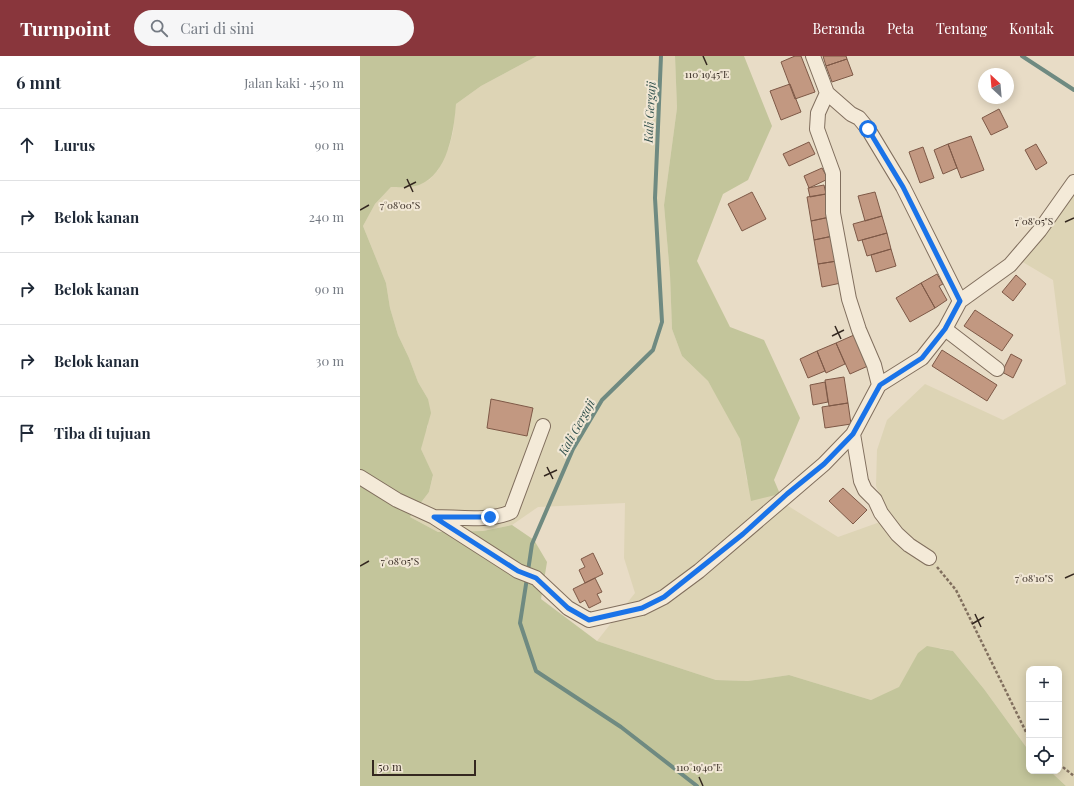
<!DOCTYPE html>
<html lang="id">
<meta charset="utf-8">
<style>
:root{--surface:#fff;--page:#f6f6f7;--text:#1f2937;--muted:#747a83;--line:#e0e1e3;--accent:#89363c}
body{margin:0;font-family:"Playfair Display",serif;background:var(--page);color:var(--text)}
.controls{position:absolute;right:12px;bottom:12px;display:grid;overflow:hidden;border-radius:8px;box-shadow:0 2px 10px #0003}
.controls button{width:36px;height:36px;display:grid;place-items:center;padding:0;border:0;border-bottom:1px solid var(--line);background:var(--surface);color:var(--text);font:20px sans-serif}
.compass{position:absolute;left:618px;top:12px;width:36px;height:36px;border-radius:50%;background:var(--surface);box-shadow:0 2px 10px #0003;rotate:334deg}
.scale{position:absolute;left:12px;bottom:10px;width:104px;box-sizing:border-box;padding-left:4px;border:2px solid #342820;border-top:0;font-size:11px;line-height:14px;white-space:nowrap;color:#342820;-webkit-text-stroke:3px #f1e7d5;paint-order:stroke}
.stop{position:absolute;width:12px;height:12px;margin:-9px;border:3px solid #1a73e8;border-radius:50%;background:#fff}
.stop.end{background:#1a73e8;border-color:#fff;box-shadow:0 1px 4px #0008}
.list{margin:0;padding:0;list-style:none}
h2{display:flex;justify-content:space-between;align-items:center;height:52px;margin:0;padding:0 16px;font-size:17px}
h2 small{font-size:13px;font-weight:400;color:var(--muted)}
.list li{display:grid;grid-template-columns:26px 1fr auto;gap:12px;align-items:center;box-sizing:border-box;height:72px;padding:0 16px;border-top:1px solid var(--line)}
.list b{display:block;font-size:15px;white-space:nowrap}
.list em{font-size:13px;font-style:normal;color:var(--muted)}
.icon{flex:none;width:22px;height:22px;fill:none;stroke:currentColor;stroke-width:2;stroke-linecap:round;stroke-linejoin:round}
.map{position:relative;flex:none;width:714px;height:730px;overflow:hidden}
header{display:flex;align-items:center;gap:24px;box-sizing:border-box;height:56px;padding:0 20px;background:var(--accent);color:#fff}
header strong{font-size:19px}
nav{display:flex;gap:22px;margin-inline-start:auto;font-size:14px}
.search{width:280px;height:36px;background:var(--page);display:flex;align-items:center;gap:10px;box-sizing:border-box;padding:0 14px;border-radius:22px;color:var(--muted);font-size:15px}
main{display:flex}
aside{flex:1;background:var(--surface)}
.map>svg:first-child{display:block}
.farmland{fill:#ddd4b5}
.green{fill:#c3c59b}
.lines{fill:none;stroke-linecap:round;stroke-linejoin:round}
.stream{stroke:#6f8a81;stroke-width:4}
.building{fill:#c29881;stroke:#7e5947}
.minor-casing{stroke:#816f5e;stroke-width:16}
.path{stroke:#816f5e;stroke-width:2.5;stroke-dasharray:3 2;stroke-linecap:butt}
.minor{stroke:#f4ead8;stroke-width:14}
.route{stroke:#1a73e8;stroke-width:5}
.ticks{fill:none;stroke:#342820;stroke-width:1.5}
.labels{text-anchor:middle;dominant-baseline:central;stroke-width:4;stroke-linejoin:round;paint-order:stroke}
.water-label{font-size:12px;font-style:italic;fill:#31514d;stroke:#f1e7d5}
.ticks-label{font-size:10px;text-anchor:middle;fill:#342820;stroke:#f1e7d5;stroke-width:4;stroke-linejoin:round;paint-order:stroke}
</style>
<header>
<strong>Turnpoint</strong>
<div class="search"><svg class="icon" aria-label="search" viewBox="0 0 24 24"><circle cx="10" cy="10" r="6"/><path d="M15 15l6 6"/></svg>Cari di sini</div>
<nav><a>Beranda</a><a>Peta</a><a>Tentang</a><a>Kontak</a></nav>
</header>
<main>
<aside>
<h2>6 mnt<small>Jalan kaki · 450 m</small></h2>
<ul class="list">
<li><svg class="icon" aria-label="ahead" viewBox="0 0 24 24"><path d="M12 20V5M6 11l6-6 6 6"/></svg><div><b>Lurus</b></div><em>90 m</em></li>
<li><svg class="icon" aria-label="right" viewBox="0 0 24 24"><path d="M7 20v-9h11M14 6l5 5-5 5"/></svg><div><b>Belok kanan</b></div><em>240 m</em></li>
<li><svg class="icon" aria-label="right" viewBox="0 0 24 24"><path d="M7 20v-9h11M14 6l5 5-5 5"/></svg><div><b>Belok kanan</b></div><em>90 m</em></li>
<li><svg class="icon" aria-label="right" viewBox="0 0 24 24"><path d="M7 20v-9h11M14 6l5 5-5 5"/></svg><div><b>Belok kanan</b></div><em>30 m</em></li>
<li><svg class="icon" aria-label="arrive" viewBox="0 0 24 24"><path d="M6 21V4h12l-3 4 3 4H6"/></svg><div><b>Tiba di tujuan</b></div></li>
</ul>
</aside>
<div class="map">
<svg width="714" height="730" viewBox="0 0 714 730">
<rect width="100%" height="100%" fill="#e8dcc6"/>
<!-- farmland -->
<path class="farmland" d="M 177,0 L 315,0 L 317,52 L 304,149 L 310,219 L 312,273 L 322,300 L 348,325 L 370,362 L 380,383 L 387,425 L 420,438 L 425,448 L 478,481 L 520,466 L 531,466 L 516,430 L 517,394 L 527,364 L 565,328 L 643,364 L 706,328 L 693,224 L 661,205 L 714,131 L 714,730 L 706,730 L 690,715 L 699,715 L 699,613 L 669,613 L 669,695 L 624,633 L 593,595 L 580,592 L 546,621 L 539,632 L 511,644 L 429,619 L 388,625 L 356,624 L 237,585 L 275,537 L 264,502 L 265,447 L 178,451 L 152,469 L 123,475 L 78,476 L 50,461 L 69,436 L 73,420 L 61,393 L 63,381 L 68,370 L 68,343 L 58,326 L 49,302 L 38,279 L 30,252 L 26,227 L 3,170 L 15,148 L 31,131 L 69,124 L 78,114 L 89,91 L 93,76 L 96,48 L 121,30 Z"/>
<!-- green -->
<path class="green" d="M 0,0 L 177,0 L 121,30 L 96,48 C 94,75 88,118 59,129 C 51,132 39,131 31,131 L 15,148 L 3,170 L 26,227 L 30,252 L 38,279 L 49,302 L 58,326 L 68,343 L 71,357 L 61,393 L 73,419 L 69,436 L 50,461 L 78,476 L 123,475 L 152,469 L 174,484 L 187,506 L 181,543 L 237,585 L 356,624 L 388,625 L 429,619 L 511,644 L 539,631 L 558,597 L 567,590 L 593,595 L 624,633 L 669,695 L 669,715 L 690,715 L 706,730 L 0,730 Z
M 315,0 L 384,0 L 412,70 L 388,124 L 363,138 L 337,205 L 370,271 L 404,284 L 440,362 L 414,424 L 420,438 L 391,445 L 380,383 L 348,325 L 322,300 L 312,273 L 310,219 L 304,149 L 317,52 Z"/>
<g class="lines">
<!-- stream -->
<path class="stream" d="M 662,0 L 714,34
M 168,515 L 172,488 L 213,393 L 242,344 L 293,294 L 302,266 L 295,142 L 301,0
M 167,522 L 160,567 L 176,615 L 261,671 L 337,730"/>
</g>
<!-- building -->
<path class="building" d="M 435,0 L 441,0 L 455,36 L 435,43 L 421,6 Z
M 463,0 L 486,0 L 487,3 L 466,10 Z
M 487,3 L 493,19 L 472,26 L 466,10 Z
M 430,28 L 441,56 L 421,64 L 410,35 Z
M 639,53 L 648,71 L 631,79 L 622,62 Z
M 611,80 L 624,114 L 601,122 L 588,88 Z
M 449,86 L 455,98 L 429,110 L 423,98 Z
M 588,88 L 597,112 L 583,118 L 574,94 Z
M 676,88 L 687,107 L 676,114 L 665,94 Z
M 563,91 L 574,122 L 560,127 L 549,96 Z
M 462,112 L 468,123 L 449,132 L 444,120 Z
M 464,129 L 466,138 L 450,141 L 448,132 Z
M 392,136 L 406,163 L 382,175 L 368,148 Z
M 515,136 L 522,160 L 505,165 L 498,140 Z
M 466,138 L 470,161 L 451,165 L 447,141 Z
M 522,160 L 527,177 L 498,185 L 493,168 Z
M 470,161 L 473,180 L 454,184 L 451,165 Z
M 527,177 L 531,193 L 507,200 L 502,184 Z
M 473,180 L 477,205 L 458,208 L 454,184 Z
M 531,193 L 536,210 L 516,216 L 511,199 Z
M 477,205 L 481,227 L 462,231 L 458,208 Z
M 577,218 L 583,228 L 579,230 L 587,244 L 575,252 L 561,227 Z
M 656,219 L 666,228 L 653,245 L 642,236 Z
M 561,227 L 575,252 L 550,266 L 536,242 Z
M 615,254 L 653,279 L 642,295 L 604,270 Z
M 494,279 L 508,310 L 490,318 L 476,287 Z
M 476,287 L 485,308 L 466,317 L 457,295 Z
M 582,294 L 637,329 L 627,345 L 572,310 Z
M 457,295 L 465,315 L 448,322 L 440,303 Z
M 651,298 L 662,304 L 653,322 L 642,316 Z
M 484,321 L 488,347 L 469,350 L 465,324 Z
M 465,326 L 468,346 L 453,349 L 450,329 Z
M 131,343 L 173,352 L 167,380 L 127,372 Z
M 488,347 L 491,368 L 465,372 L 462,351 Z
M 483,432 L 507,454 L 493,468 L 469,445 Z
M 233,497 L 243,518 L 225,527 L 219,514 L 225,511 L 221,503 Z
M 235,522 L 242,536 L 237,538 L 241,546 L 229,552 L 225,544 L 220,547 L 213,533 Z"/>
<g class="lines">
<!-- minor casing -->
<g class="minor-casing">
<path id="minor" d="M 453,0 L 467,37 L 458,57 L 457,73 L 473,117 L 473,157 L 489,243 L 499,274 L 514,309 L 519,329
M 467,37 L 491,58 L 499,62 L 508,73 L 543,131 L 600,245
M 585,273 L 637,313
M 493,378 L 501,425 L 505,434 L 515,444 L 521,457 L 537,478 L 549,489 L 569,502
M 0,421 L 37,444 L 74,461 L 158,515 L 176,522 L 208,552 L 229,564 L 282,552 L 304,541 L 339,515 L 464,408 L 493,378 L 519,329 L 562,302 L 585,273 L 600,245 L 650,209 L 680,174 L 714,126
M 74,461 C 98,461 129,466 151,456 L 183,370"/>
</g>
<!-- path -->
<path class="path" d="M 577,511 L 596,534 L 669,682
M 699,708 L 714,720"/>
<!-- minor -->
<use href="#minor" class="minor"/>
</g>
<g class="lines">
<!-- route -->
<path class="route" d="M 130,461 L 74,461 L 158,515 L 176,522 L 208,552 L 229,564 L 282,552 L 304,541 L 383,478 L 427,438 L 464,408 L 493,378 L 520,329 L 562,302 L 585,273 L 600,245 L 543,131 L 508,73"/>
</g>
<!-- ticks -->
<path class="ticks" d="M 343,0 L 347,9M 47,123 L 53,136M 44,132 L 56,126M 0,154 L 9,149M 705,166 L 714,162M 475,270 L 481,283M 472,280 L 484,274M 187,411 L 193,423M 184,420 L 197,414M 0,510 L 9,505M 705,522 L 714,518M 615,558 L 621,571M 612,568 L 624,561M 339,721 L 343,730"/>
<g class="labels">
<!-- water labels -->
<g class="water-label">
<text transform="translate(289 56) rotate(-87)">Kali Gergaji</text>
<text transform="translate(216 371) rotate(-61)">Kali Gergaji</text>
</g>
</g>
<g class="ticks-label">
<text x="347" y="22">110°19'45"E</text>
<text x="40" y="153">7°08'00"S</text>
<text x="674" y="169">7°08'05"S</text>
<text x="40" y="509">7°08'05"S</text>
<text x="674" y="526">7°08'10"S</text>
<text x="339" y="715">110°19'40"E</text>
</g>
</svg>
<div class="controls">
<button>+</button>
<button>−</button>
<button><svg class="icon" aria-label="locate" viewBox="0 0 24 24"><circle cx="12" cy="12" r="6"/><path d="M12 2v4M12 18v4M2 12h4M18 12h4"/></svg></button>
</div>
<svg class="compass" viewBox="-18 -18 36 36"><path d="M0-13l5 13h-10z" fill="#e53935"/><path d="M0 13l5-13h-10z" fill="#747a83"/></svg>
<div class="scale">50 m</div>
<div class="stop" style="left:508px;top:73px"></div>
<div class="stop end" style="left:130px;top:461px"></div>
</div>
</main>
